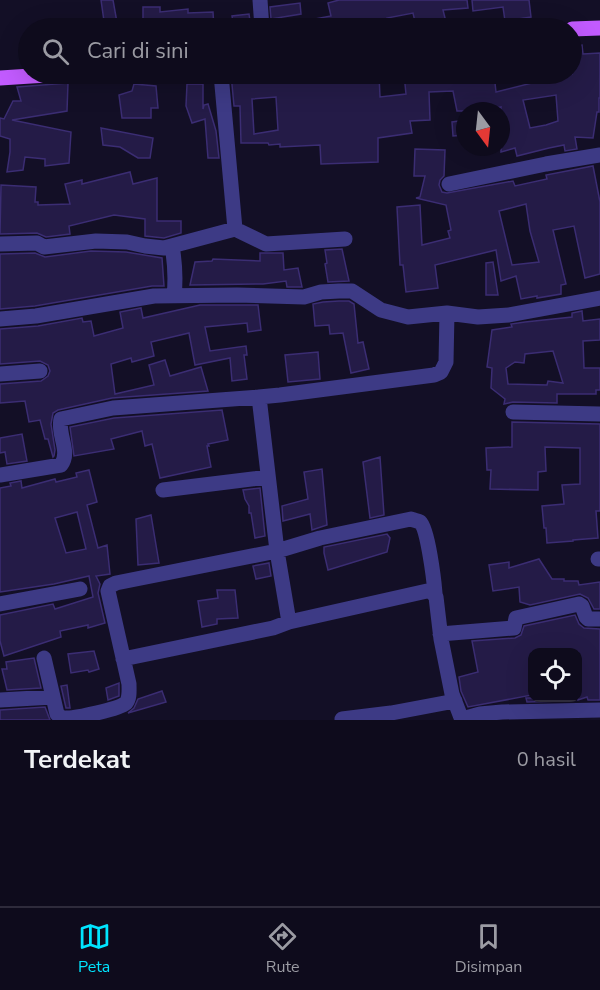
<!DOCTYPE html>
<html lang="id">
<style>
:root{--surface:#0e0b1c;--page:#171425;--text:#f1f3f6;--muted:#9b9ba3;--line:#2e2b3b;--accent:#00e5ff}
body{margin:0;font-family:"Nunito Sans",sans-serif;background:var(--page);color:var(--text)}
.controls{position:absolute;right:18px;bottom:18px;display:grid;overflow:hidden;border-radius:12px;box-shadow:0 6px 24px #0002}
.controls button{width:54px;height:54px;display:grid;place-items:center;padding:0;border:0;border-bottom:2px solid var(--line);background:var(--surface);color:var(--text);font:30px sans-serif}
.compass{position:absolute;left:456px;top:102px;width:54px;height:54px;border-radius:50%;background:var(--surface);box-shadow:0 6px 24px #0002;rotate:165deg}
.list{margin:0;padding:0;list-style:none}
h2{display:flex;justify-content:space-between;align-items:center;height:78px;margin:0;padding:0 24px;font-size:26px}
h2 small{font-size:20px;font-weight:400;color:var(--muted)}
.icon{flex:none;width:33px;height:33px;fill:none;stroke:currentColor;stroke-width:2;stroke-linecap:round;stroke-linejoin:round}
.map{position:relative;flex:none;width:600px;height:720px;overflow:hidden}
.search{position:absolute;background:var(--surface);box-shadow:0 6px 24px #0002;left:18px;right:18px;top:18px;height:66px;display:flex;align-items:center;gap:15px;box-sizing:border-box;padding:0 21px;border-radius:33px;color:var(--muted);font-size:22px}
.sheet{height:186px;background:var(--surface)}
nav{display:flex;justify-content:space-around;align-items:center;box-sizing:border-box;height:84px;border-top:2px solid var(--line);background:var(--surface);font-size:16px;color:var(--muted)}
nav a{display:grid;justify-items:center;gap:3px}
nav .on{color:var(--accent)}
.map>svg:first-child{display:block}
.building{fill:#241b47;stroke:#3b2d73;stroke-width:1.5;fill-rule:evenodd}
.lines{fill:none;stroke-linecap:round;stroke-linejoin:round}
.minor{stroke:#3d3a85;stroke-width:15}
.major{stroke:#c25bff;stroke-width:15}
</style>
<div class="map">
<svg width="600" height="720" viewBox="0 0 600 720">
<rect width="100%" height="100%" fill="#130f26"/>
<!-- building -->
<path class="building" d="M 101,0 L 113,0 L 118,28 L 105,28 Z
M 339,0 L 467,0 L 468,8 L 443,10 L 446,22 L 433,25 L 433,23 L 416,26 L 413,13 L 387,18 L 389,28 L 362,28 L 361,20 L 326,28 L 294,28 L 293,23 L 331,16 L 328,3 Z
M 472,0 L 529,0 L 531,17 L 505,21 L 503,7 L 473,11 Z
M 300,3 L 301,14 L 271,19 L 270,7 Z
M 143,7 L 160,7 L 160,12 L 188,9 L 188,13 L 213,12 L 214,28 L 143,28 Z
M 249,14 L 251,28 L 234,28 L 232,16 Z
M 582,45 L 583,54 L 600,53 L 600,98 L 599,98 L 599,112 L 597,112 L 593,138 L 575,137 L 577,149 L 565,151 L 564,145 L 549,148 L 517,156 L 515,148 L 501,152 L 501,107 L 481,111 L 457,111 L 453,91 L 429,92 L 430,120 L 410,121 L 412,133 L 378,138 L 378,162 L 321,164 L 320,145 L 280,147 L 280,144 L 269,145 L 268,143 L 241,143 L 240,106 L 234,106 L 231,74 L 379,74 L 380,97 L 406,94 L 404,74 L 494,74 L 496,92 L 540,81 L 539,78 L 572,74 L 572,46 ZM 556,95 L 558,121 L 546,125 L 530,128 L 523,100 ZM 276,97 L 278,130 L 254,134 L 252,99 Z
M 68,83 L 67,111 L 12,120 L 71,132 L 69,163 L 45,166 L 45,159 L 25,157 L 23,170 L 7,172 L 10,152 L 10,139 L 0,136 L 0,118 L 4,119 L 13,101 L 21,101 L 17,87 Z
M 134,84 L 156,86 L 158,108 L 151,108 L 151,118 L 122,118 L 119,95 L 132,91 Z
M 187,84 L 203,84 L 203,109 L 204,105 L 208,104 L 216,131 L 219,158 L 208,158 L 205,119 L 192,123 L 186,106 Z
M 465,120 L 465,135 L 453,136 L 452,122 Z
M 101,128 L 153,138 L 150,158 L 138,158 L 120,147 L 103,145 Z
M 415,149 L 445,150 L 444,176 L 440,180 L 439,185 L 442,192 L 447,193 L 513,181 L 515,186 L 547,179 L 546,175 L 593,166 L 600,202 L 600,274 L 585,278 L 574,226 L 553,230 L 566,284 L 561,285 L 561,294 L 537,298 L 537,296 L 521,299 L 516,276 L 501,281 L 496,250 L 435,265 L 438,288 L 406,292 L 403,265 L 400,265 L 397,207 L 420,205 L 422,245 L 450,238 L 448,231 L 451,230 L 446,205 L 416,198 L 420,197 L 425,176 L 414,176 ZM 526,204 L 530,231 L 539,262 L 512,265 L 499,211 Z
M 130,172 L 133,184 L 157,178 L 157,221 L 181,221 L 181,233 L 164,238 L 145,236 L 145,219 L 114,215 L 69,226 L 70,234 L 46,237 L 37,233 L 0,234 L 1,185 L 36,187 L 35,202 L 38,202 L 38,205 L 70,204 L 65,184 L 82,180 L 82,184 Z
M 342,249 L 349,281 L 328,282 L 325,264 L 327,263 L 325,250 Z
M 91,251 L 126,252 L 162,258 L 164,286 L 152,286 L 35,306 L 0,309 L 0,254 L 35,253 L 45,257 Z
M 260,253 L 283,253 L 284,270 L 298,268 L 302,287 L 287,287 L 286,281 L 263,284 L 190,285 L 195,262 L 212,261 L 213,259 L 260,261 Z
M 493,262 L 498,295 L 486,295 L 486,263 Z
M 339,301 L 349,301 L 354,304 L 358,343 L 363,342 L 369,369 L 351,373 L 343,333 L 330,334 L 329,325 L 315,326 L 313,304 L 323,302 Z
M 200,305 L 258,305 L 261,330 L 248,332 L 247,323 L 205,327 L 210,351 L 246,346 L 247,355 L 244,355 L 247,379 L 232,381 L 230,358 L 195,365 L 189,333 L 151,342 L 154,356 L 132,362 L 131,358 L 111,364 L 115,394 L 154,385 L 149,365 L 165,360 L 170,376 L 201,367 L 208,391 L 112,398 L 58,410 L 53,413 L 51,424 L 55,450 L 54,456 L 53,457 L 48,439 L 45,439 L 40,420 L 29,422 L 25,401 L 0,403 L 0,384 L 41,381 L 48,376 L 50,371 L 48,365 L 40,361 L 0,364 L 0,329 L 38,326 L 82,318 L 83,322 L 91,321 L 94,336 L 123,328 L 120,312 L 141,308 L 143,318 Z
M 582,311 L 583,321 L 600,319 L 600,340 L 583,341 L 584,368 L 600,368 L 600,390 L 596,390 L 596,394 L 557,394 L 557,403 L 513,402 L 504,404 L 505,399 L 491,388 L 492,368 L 487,367 L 492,330 L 512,327 L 511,324 L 525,322 L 572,317 L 572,313 ZM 553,351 L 563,383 L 548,381 L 547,385 L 508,384 L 506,368 L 515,362 L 524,363 L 525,354 Z
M 318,352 L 320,379 L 288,382 L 285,355 Z
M 222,410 L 228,440 L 208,444 L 209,446 L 207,446 L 211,467 L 160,478 L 152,444 L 145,446 L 142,431 L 111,439 L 114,449 L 74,456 L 70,427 L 114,418 Z
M 512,422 L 600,424 L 600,511 L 596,511 L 598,538 L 573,540 L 573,541 L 547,543 L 546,528 L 544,528 L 542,506 L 564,504 L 562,485 L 580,484 L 580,448 L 545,447 L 546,471 L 538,472 L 538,490 L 490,489 L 491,470 L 487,470 L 486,448 L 512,447 Z
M 22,434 L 27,461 L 7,464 L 5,452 L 0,453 L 0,438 Z
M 380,457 L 384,515 L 370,518 L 363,462 Z
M 322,469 L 327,525 L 312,530 L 310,514 L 283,521 L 282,506 L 308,499 L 304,472 Z
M 89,470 L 97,502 L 87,505 L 98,548 L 107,545 L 110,574 L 96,576 L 100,584 L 98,593 L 105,623 L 88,628 L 88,625 L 60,631 L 61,637 L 4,656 L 0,641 L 0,615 L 53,604 L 55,609 L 93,597 L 89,576 L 54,584 L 0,592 L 0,488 L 11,486 L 10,483 L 21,481 L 22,488 L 55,479 L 56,482 L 77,477 L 76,473 ZM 77,512 L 86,549 L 66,553 L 55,518 Z
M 260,488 L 265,536 L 255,538 L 251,513 L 249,513 L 249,506 L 245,499 L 243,490 Z
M 151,515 L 159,563 L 138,565 L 136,519 Z
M 387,534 L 390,538 L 387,552 L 328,570 L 324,553 L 324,547 Z
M 539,559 L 552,579 L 564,579 L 564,581 L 578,581 L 579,585 L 600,582 L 600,609 L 594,609 L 588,598 L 580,594 L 530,605 L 520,602 L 519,587 L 493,591 L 489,565 L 509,562 L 509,568 Z
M 269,563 L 271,576 L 256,579 L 253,566 Z
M 217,590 L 235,590 L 238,618 L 217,619 L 217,624 L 202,627 L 198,601 L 218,598 Z
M 575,615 L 579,624 L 584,628 L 600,629 L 600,700 L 588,700 L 587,697 L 578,700 L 578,652 L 532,652 L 532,695 L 468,707 L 461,691 L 459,677 L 478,672 L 472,641 L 515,638 L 521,635 L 524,626 Z
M 94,651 L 99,669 L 89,672 L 88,670 L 71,673 L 68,654 Z
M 34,658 L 41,688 L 7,690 L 2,669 L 7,669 L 6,662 Z
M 119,683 L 119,696 L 108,700 L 106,688 Z
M 67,685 L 70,708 L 66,708 L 61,686 Z
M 162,691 L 166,702 L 128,713 L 134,708 L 138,699 Z
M 526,698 L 562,698 L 562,701 L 527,702 Z
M 45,707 L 50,720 L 0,720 L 0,710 Z"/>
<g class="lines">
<!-- minor -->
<path class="minor" d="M 260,0 L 262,28
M 221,74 L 235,229 L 266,244 L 345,239
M 449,184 L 546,164 L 600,155
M 0,244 L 37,243 L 44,247 L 96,241 L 127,242 L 145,246 L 164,248 L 235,229
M 172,246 C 175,263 176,278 174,296
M 0,319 L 36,316 L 154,296 L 237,295 L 304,297 L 321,292 L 339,291 L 352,291 L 381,310 L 408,317 L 447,313
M 0,374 L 40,371
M 513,412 L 600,414
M 0,475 L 61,465 C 71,452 57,434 61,419 L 113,408 L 259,397
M 163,490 L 268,477
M 598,559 L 600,559
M 0,604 L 80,589
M 289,622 L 427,591 L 432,592 L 436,597 L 441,639 L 452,694 L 462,720
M 440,634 L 514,628 L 516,618 L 579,604 L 582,606 L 586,617 L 588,619 L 600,619
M 44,658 L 57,714 C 61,717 60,717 65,718 C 74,719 119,709 126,703 C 130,698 129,690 129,684 L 108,591 L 110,586 L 116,583 L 277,551 L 320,538 L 411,519 C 413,520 418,521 420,522 C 428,529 434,581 435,593
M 123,659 L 273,628 L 289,622 L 277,551 L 259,397 L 280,395 L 434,375 L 441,372 L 446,362 L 447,313 L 478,317 L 509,315 L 600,298
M 0,700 L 53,697
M 342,719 L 391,713 L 455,701
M 462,719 L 480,714 L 502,712 L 600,710"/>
<!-- major -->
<path class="major" d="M 572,29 L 600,28
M 0,78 L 62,74"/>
</g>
</svg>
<div class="controls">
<button><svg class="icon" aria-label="locate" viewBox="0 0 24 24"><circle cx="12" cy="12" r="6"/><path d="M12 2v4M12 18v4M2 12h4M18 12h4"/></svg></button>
</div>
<svg class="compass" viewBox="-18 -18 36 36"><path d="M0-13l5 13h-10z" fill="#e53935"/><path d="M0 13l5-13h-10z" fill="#9b9ba3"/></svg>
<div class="search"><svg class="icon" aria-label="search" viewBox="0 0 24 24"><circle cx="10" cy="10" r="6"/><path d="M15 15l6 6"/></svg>Cari di sini</div>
</div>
<section class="sheet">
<h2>Terdekat<small>0 hasil</small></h2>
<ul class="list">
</ul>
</section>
<nav>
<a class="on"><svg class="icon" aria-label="map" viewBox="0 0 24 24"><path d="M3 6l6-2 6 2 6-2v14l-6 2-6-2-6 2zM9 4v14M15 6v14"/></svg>Peta</a>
<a><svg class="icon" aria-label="directions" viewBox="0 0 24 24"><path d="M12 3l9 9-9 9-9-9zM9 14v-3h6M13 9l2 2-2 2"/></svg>Rute</a>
<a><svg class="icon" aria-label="saved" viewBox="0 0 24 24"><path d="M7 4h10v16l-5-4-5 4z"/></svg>Disimpan</a>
</nav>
